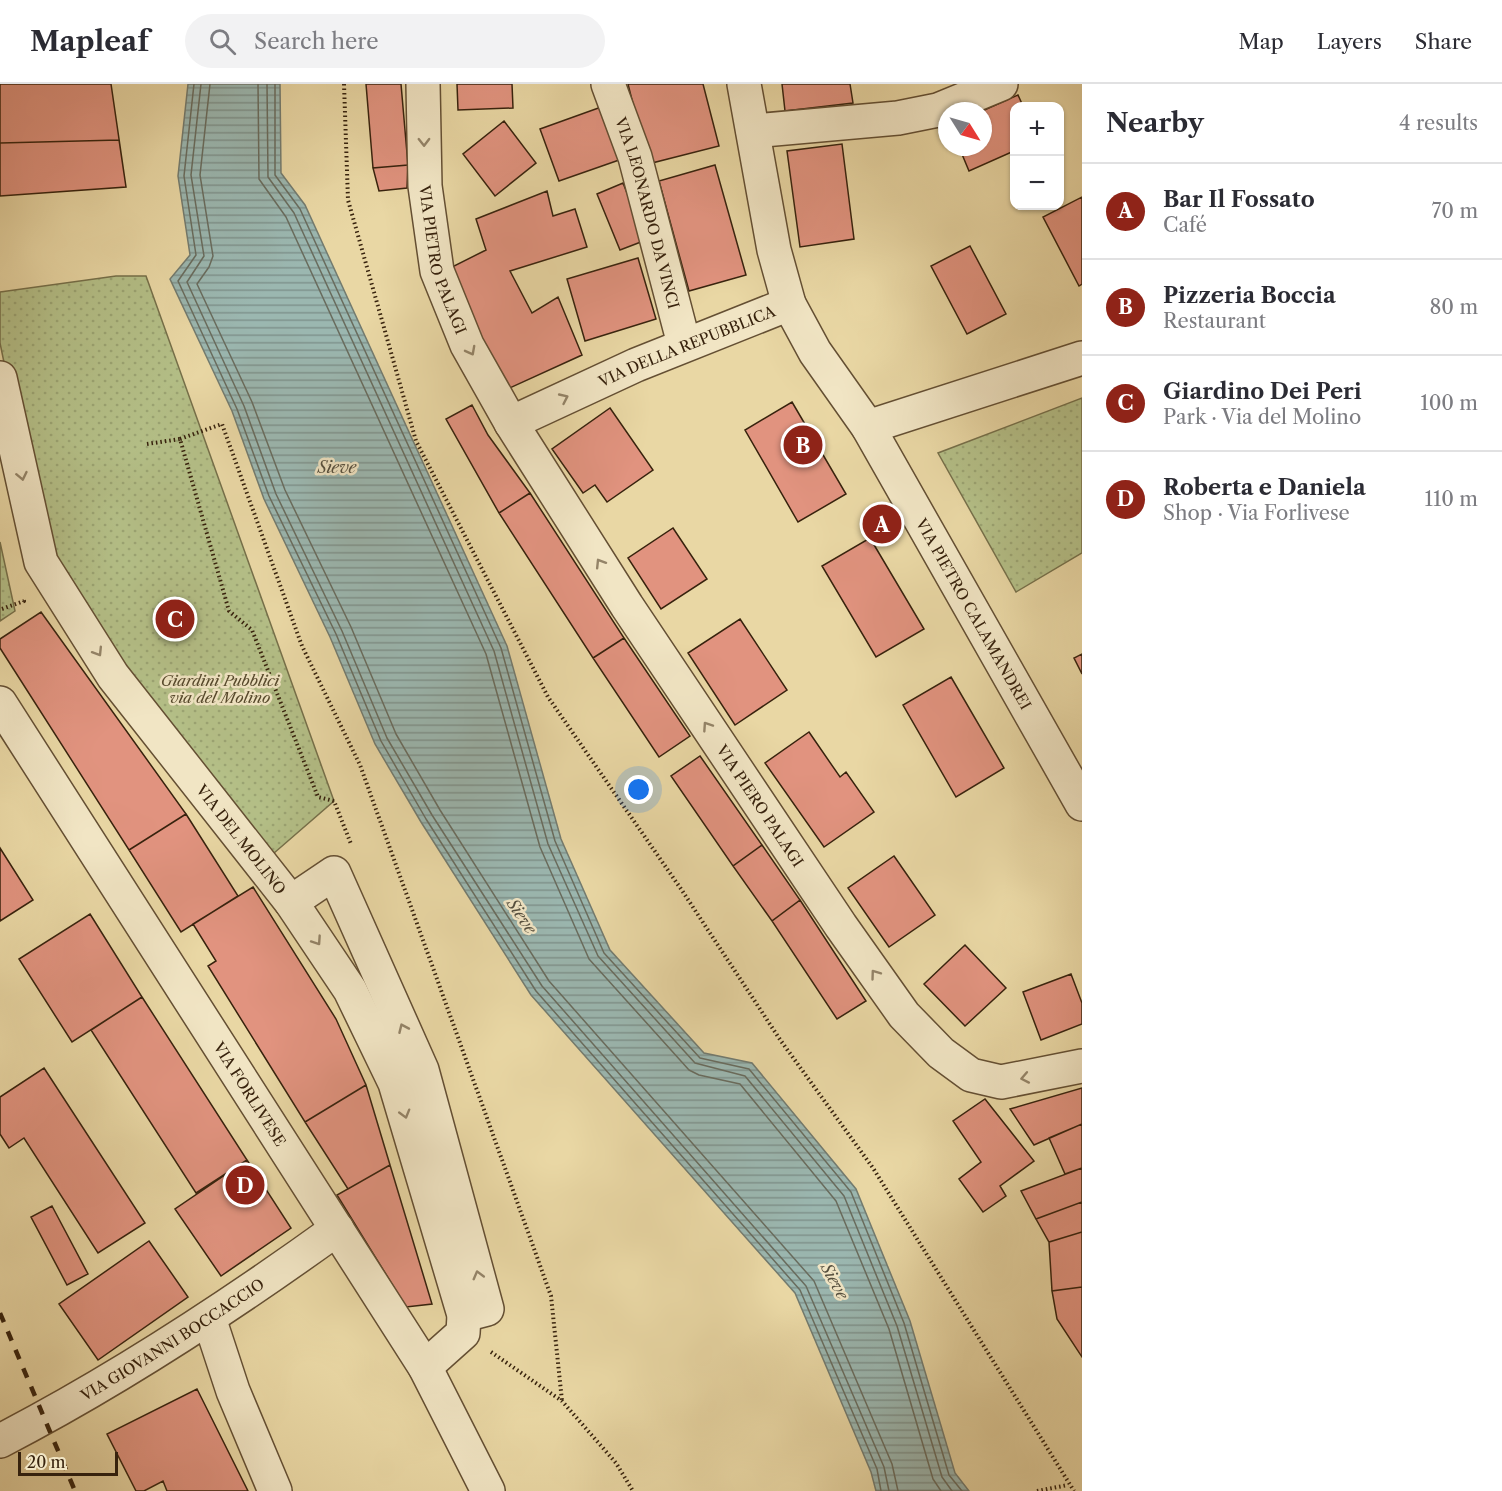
<!DOCTYPE html>
<meta charset="utf-8">
<style>
:root{--surface:#fff;--page:#f2f2f3;--text:#2b2b33;--muted:#7c7c81;--line:#e1e1e2;--accent:#8f2418}
body{margin:0;font-family:"Libre Caslon Text",serif;background:var(--page);color:var(--text)}
.controls{position:absolute;right:18px;top:18px;display:grid;overflow:hidden;border-radius:12px;box-shadow:0 2px 4px #0004}
.controls button{width:54px;height:54px;display:grid;place-items:center;padding:0;border:0;border-bottom:2px solid var(--line);background:var(--surface);color:var(--text);font:30px sans-serif}
.compass{position:absolute;left:938px;top:18px;width:54px;height:54px;border-radius:50%;background:var(--surface);box-shadow:0 2px 4px #0004;rotate:127deg}
.scale{position:absolute;left:18px;bottom:15px;width:100px;box-sizing:border-box;padding-left:6px;border:3px solid #37220d;border-top:0;font-size:16px;line-height:21px;white-space:nowrap;color:#37220d;-webkit-text-stroke:4px #f1e5c4;paint-order:stroke}
.you{position:absolute;left:639px;top:706px;width:21px;height:21px;margin:-15px;border:4px solid #fff;border-radius:50%;background:#1a73e8;box-shadow:0 0 0 9px #1a73e833}
.badge{display:grid;place-items:center;width:39px;height:39px;border-radius:50%;background:var(--accent);color:#fff;font-size:20px;font-weight:700}
.pin{position:absolute;translate:-50% -50%;border:3px solid #fff;box-shadow:0 2px 6px #0006}
.list{margin:0;padding:0;list-style:none}
h2{display:flex;justify-content:space-between;align-items:center;height:78px;margin:0;padding:0 24px;font-size:26px}
h2 small{font-size:20px;font-weight:400;color:var(--muted)}
.list li{display:grid;grid-template-columns:39px 1fr auto;gap:18px;align-items:center;box-sizing:border-box;height:96px;padding:0 24px;border-top:2px solid var(--line)}
.list b{display:block;font-size:22px;white-space:nowrap}
.list p{margin:0;font-size:20px;white-space:nowrap;color:var(--muted)}
.list em{font-size:20px;font-style:normal;color:var(--muted)}
.icon{flex:none;width:33px;height:33px;fill:none;stroke:currentColor;stroke-width:2;stroke-linecap:round;stroke-linejoin:round}
.map{position:relative;flex:none;width:1082px;height:1407px;overflow:hidden}
header{display:flex;align-items:center;gap:36px;box-sizing:border-box;height:84px;padding:0 30px;background:var(--surface);border-bottom:2px solid var(--line)}
header strong{font-size:28px}
nav{display:flex;gap:33px;margin-inline-start:auto;font-size:21px}
.search{width:420px;height:54px;background:var(--page);display:flex;align-items:center;gap:15px;box-sizing:border-box;padding:0 21px;border-radius:33px;color:var(--muted);font-size:22px}
main{display:flex}
aside{flex:1;background:var(--surface)}
.map>svg:first-child{display:block}
.park{fill:url(#park-dots);stroke:#76704a;stroke-width:1.5}
.water{fill:url(#water-rules);stroke:#737b6f;stroke-width:1.5}
.lines{fill:none;stroke-linecap:round;stroke-linejoin:round}
.shore{stroke:#696c5e;stroke-width:1.5}
.building{fill:#e1937f;stroke:#37220d;stroke-width:1.5}
.minor-casing{stroke:#644f33;stroke-width:36}
.path{stroke:#37220d;stroke-width:4;stroke-dasharray:1.5 3;stroke-linecap:butt}
.minor{stroke:#f1e5c4;stroke-width:33}
.rail{stroke:#37220d;stroke-width:4.5;stroke-dasharray:10 10;stroke-linecap:butt}
.oneway{stroke:#948468}
.labels{text-anchor:middle;dominant-baseline:central;stroke-width:5;stroke-linejoin:round;paint-order:stroke}
.street-label{font-size:15px;fill:#37220d;stroke:#f1e5c4}
.park-label{font-size:15px;font-style:italic;fill:#56492c;stroke:#f1e5c4}
.water-label{font-size:16px;font-style:italic;fill:#554f3e;stroke:#f1e5c4}
</style>
<header>
<strong>Mapleaf</strong>
<div class="search"><svg class="icon" aria-label="search" viewBox="0 0 24 24"><circle cx="10" cy="10" r="6"/><path d="M15 15l6 6"/></svg>Search here</div>
<nav><a>Map</a><a>Layers</a><a>Share</a></nav>
</header>
<main>
<div class="map">
<svg width="1082" height="1407" viewBox="0 0 1082 1407">
<defs>
<pattern id="park-dots" width="8" height="8" patternUnits="userSpaceOnUse" patternTransform="scale(1.5)"><rect width="8" height="8" fill="#b4bf87"/><path d="M2 2h.1M6 6h.1" fill="none" stroke="#9ba473" stroke-width="1.8" stroke-linecap="round"/></pattern>
<pattern id="water-rules" width="6" height="5" patternUnits="userSpaceOnUse" patternTransform="scale(1.5)"><rect width="6" height="5" fill="#9bb7b0"/><path d="M0 2.5h6" fill="none" stroke="#7f948e"/></pattern>
</defs>
<rect width="100%" height="100%" fill="#e9d7a4"/>
<filter id="stains"><feTurbulence type="fractalNoise" baseFrequency=".00333" numOctaves="4"/><feColorMatrix values="0 0 0 0 .2 0 0 0 0 .09 0 0 0 0 .02 0 0 0 .5 -.17"/></filter>
<radialGradient id="worn" r=".72"><stop offset=".6" stop-color="#630" stop-opacity="0"/><stop offset="1" stop-color="#630" stop-opacity=".3"/></radialGradient>
<!-- park -->
<path class="park" d="M 116,192 L 146,192 L 334,717 L 266,776 L 45,478 L 0,259 L 0,208 Z
M 1082,314 L 1082,469 L 1016,508 L 938,369 Z
M 0,458 L 15,527 L 0,537 Z"/>
<!-- water -->
<path class="water" d="M 188,0 L 280,0 L 281,89 L 305,121 L 507,562 L 561,755 L 610,866 L 704,969 L 752,979 L 856,1105 L 910,1237 L 955,1389 L 969,1407 L 876,1407 L 871,1388 L 795,1209 L 531,911 L 421,738 L 375,660 L 330,553 L 264,415 L 232,327 L 170,195 L 190,171 L 178,92 Z"/>
<g class="lines">
<!-- shore -->
<path class="shore" d="M 194,0 L 184,92 L 196,171 L 178,197 L 237,325 L 269,412 L 336,550 L 381,657 L 426,735 L 536,907 L 800,1206 L 877,1385 L 881,1407
M 201,0 L 191,91 L 204,172 L 187,198 L 244,322 L 276,410 L 342,547 L 387,654 L 432,731 L 542,902 L 806,1202 L 884,1383 L 889,1407
M 210,0 L 200,91 L 213,172 L 209,183 L 197,200 L 252,318 L 285,406 L 351,543 L 396,650 L 440,726 L 549,897 L 814,1197 L 892,1380 L 898,1407
M 258,0 L 259,95 L 286,133 L 486,570 L 540,763 L 589,875 L 689,986 L 699,991 L 740,1000 L 836,1117 L 889,1245 L 933,1395 L 941,1407
M 267,0 L 268,93 L 294,129 L 494,567 L 548,760 L 598,872 L 695,979 L 745,992 L 844,1112 L 897,1242 L 942,1393 L 952,1407
M 275,0 L 275,91 L 300,125 L 501,564 L 555,757 L 604,869 L 700,974 L 749,985 L 851,1108 L 904,1239 L 949,1391 L 962,1407"/>
</g>
<!-- building -->
<path class="building" d="M 0,0 L 111,0 L 126,103 L 0,112 Z
M 366,0 L 401,0 L 408,81 L 373,84 Z
M 457,0 L 512,0 L 513,24 L 458,26 Z
M 628,0 L 703,0 L 719,62 L 648,80 Z
M 782,0 L 850,0 L 853,19 L 785,27 Z
M 1018,11 L 1023,22 L 1014,22 L 1014,67 L 969,87 L 959,63 L 983,63 L 982,27 Z
M 604,22 L 622,75 L 559,97 L 540,45 Z
M 504,37 L 536,79 L 495,112 L 463,70 Z
M 119,56 L 126,103 L 0,112 L 0,59 Z
M 842,60 L 854,155 L 800,163 L 787,67 Z
M 408,81 L 407,104 L 379,107 L 373,84 Z
M 715,81 L 746,191 L 689,207 L 659,97 Z
M 623,99 L 646,156 L 620,166 L 597,110 Z
M 547,107 L 553,132 L 575,125 L 587,163 L 510,187 L 532,229 L 558,213 L 582,271 L 503,307 L 446,186 L 486,166 L 476,135 Z
M 1082,113 L 1082,200 L 1079,202 L 1043,133 Z
M 970,162 L 1006,230 L 967,250 L 931,182 Z
M 638,174 L 656,235 L 585,257 L 567,195 Z
M 792,318 L 846,410 L 798,438 L 745,346 Z
M 472,321 L 488,351 L 530,409 L 499,429 L 446,335 Z
M 610,324 L 653,386 L 607,418 L 595,401 L 583,409 L 552,365 Z
M 530,409 L 624,554 L 593,574 L 499,429 Z
M 673,444 L 707,495 L 661,525 L 628,474 Z
M 870,454 L 924,545 L 876,573 L 822,482 Z
M 41,528 L 186,730 L 129,766 L 0,564 L 0,555 Z
M 740,535 L 787,606 L 735,641 L 688,569 Z
M 624,554 L 690,652 L 659,673 L 593,574 Z
M 1082,570 L 1082,590 L 1074,574 Z
M 951,593 L 1004,684 L 956,713 L 903,621 Z
M 809,648 L 840,693 L 846,688 L 874,728 L 824,763 L 765,679 Z
M 700,672 L 762,761 L 733,782 L 671,692 Z
M 186,730 L 238,812 L 181,848 L 129,766 Z
M 762,761 L 800,816 L 772,837 L 733,782 Z
M 0,764 L 33,816 L 0,837 Z
M 894,772 L 935,831 L 889,863 L 848,804 Z
M 253,803 L 336,935 L 366,1001 L 305,1038 L 208,882 L 216,877 L 193,840 Z
M 800,816 L 866,917 L 837,935 L 772,837 Z
M 90,830 L 142,913 L 72,958 L 19,875 Z
M 965,861 L 1006,904 L 965,942 L 924,900 Z
M 1071,890 L 1082,919 L 1082,940 L 1041,956 L 1023,908 Z
M 142,913 L 247,1076 L 196,1109 L 91,946 Z
M 44,984 L 145,1139 L 98,1169 L 24,1054 L 9,1064 L 0,1050 L 0,1013 Z
M 366,1001 L 390,1081 L 348,1105 L 305,1038 Z
M 1082,1004 L 1082,1040 L 1034,1061 L 1010,1025 Z
M 985,1015 L 1034,1077 L 1000,1102 L 1006,1112 L 983,1128 L 959,1095 L 981,1078 L 953,1037 Z
M 1082,1040 L 1082,1084 L 1065,1090 L 1049,1054 Z
M 247,1076 L 291,1144 L 221,1192 L 175,1125 Z
M 390,1081 L 432,1220 L 406,1223 L 337,1111 Z
M 1082,1084 L 1082,1118 L 1036,1135 L 1021,1107 Z
M 1082,1118 L 1082,1148 L 1049,1158 L 1036,1135 Z
M 52,1122 L 88,1190 L 67,1201 L 31,1133 Z
M 1082,1148 L 1082,1203 L 1052,1207 L 1049,1158 Z
M 149,1157 L 188,1213 L 98,1276 L 59,1220 Z
M 1082,1203 L 1082,1273 L 1057,1235 L 1052,1207 Z
M 197,1305 L 248,1407 L 167,1407 L 163,1397 L 144,1407 L 136,1407 L 107,1350 Z"/>
<g class="lines">
<!-- minor casing -->
<g class="minor-casing">
<g id="minor">
<path id="s1" d="M 423,0 L 425,102 L 437,187 L 467,261 L 511,339 L 627,522 L 841,842 L 904,931 L 941,969 L 971,991 L 1001,998 L 1082,982"/>
<path id="s2" d="M 608,0 L 635,73 L 684,260"/>
<path id="s3" d="M 744,0 L 774,166 L 789,220 L 815,268 L 868,343 L 1082,720"/>
<path d="M 753,47 L 898,34 L 938,26 L 1001,0"/>
<path id="s4" d="M 0,294 L 41,478 L 113,592 L 291,818 L 350,906 L 395,999 L 464,1231 L 463,1249 L 425,1283"/>
<path id="s5" d="M 511,339 L 636,281 L 789,220"/>
<path d="M 868,343 L 1082,274"/>
<path id="s6" d="M 0,619 L 425,1283 L 488,1407"/>
<path d="M 291,818 L 334,789 L 422,986 L 487,1225 L 464,1231"/>
<path d="M 209,1234 L 233,1307 L 275,1407"/>
<path id="s7" d="M 0,1357 C 118,1296 229,1223 337,1145"/>
</g>
</g>
<!-- path -->
<path class="path" d="M 344,0 L 348,116 L 416,357 L 548,613 L 681,805 L 781,957 L 873,1084 L 1074,1407
M 180,355 L 222,340 L 302,562 L 360,681 L 551,1212 L 562,1317
M 147,360 L 180,355 L 229,527 L 252,546 L 318,713 L 334,717 L 351,760
M 2,525 L 24,517 L 23,514
M 491,1268 L 562,1317 L 616,1379 L 633,1407
M 1037,1407 L 1068,1401"/>
<!-- minor -->
<use href="#minor" class="minor"/>
<!-- rail -->
<path class="rail" d="M 0,1229 L 75,1407"/>
</g>
<!-- one-way arrows -->
<defs><path id="oneway-chevron" d="M-2-3.5L2.5 0L-2 3.5" fill="none" stroke-width="1.6" stroke-linecap="round" stroke-linejoin="round" transform="scale(1.5)"/></defs>
<g class="oneway">
<use href="#oneway-chevron" transform="translate(424 58) rotate(89)"/>
<use href="#oneway-chevron" transform="translate(471 267) rotate(62)"/>
<use href="#oneway-chevron" transform="translate(564 314) rotate(-25)"/>
<use href="#oneway-chevron" transform="translate(22 392) rotate(78)"/>
<use href="#oneway-chevron" transform="translate(600 479) rotate(-122)"/>
<use href="#oneway-chevron" transform="translate(98 568) rotate(58)"/>
<use href="#oneway-chevron" transform="translate(707 642) rotate(-124)"/>
<use href="#oneway-chevron" transform="translate(317 857) rotate(56)"/>
<use href="#oneway-chevron" transform="translate(875 890) rotate(-126)"/>
<use href="#oneway-chevron" transform="translate(403 944) rotate(-114)"/>
<use href="#oneway-chevron" transform="translate(1025 994) rotate(169)"/>
<use href="#oneway-chevron" transform="translate(405 1030) rotate(74)"/>
<use href="#oneway-chevron" transform="translate(478 1191) rotate(-105)"/>
</g>
<g class="labels">
<!-- street labels -->
<g class="street-label">
<text stroke="none"><textPath href="#s2" startOffset="135">VIA LEONARDO DA VINCI</textPath></text>
<text stroke="none"><textPath href="#s1" startOffset="178">VIA PIETRO PALAGI</textPath></text>
<text stroke="none"><textPath href="#s5" startOffset="192">VIA DELLA REPUBBLICA</textPath></text>
<text stroke="none"><textPath href="#s3" startOffset="586">VIA PIETRO CALAMANDREI</textPath></text>
<text stroke="none"><textPath href="#s1" startOffset="814">VIA PIERO PALAGI</textPath></text>
<text stroke="none"><textPath href="#s4" startOffset="531">VIA DEL MOLINO</textPath></text>
<text stroke="none"><textPath href="#s6" startOffset="464">VIA FORLIVESE</textPath></text>
<text stroke="none"><textPath href="#s7" startOffset="200">VIA GIOVANNI BOCCACCIO</textPath></text>
</g>
<!-- park labels -->
<g class="park-label">
<text x="220" y="596">Giardini Pubblici<tspan x="220" dy="17">via del Molino</tspan></text>
</g>
<!-- water labels -->
<g class="water-label">
<text x="337" y="383">Sieve</text>
<text transform="translate(522 832) rotate(56)">Sieve</text>
<text transform="translate(835 1197) rotate(61)">Sieve</text>
</g>
</g>
<rect width="100%" height="100%" filter="url(#stains)"/>
<rect width="100%" height="100%" fill="url(#worn)"/>
</svg>
<div class="controls">
<button>+</button>
<button>−</button>
</div>
<svg class="compass" viewBox="-18 -18 36 36"><path d="M0-13l5 13h-10z" fill="#e53935"/><path d="M0 13l5-13h-10z" fill="#7c7c81"/></svg>
<div class="scale">20 m</div>
<div class="you"></div>
<div class="pin badge" style="left:882px;top:440px">A</div>
<div class="pin badge" style="left:803px;top:361px">B</div>
<div class="pin badge" style="left:175px;top:535px">C</div>
<div class="pin badge" style="left:245px;top:1101px">D</div>
</div>
<aside>
<h2>Nearby<small>4 results</small></h2>
<ul class="list">
<li><span class="badge">A</span><div><b>Bar Il Fossato</b><p>Café</p></div><em>70 m</em></li>
<li><span class="badge">B</span><div><b>Pizzeria Boccia</b><p>Restaurant</p></div><em>80 m</em></li>
<li><span class="badge">C</span><div><b>Giardino Dei Peri</b><p>Park · Via del Molino</p></div><em>100 m</em></li>
<li><span class="badge">D</span><div><b>Roberta e Daniela</b><p>Shop · Via Forlivese</p></div><em>110 m</em></li>
</ul>
</aside>
</main>
